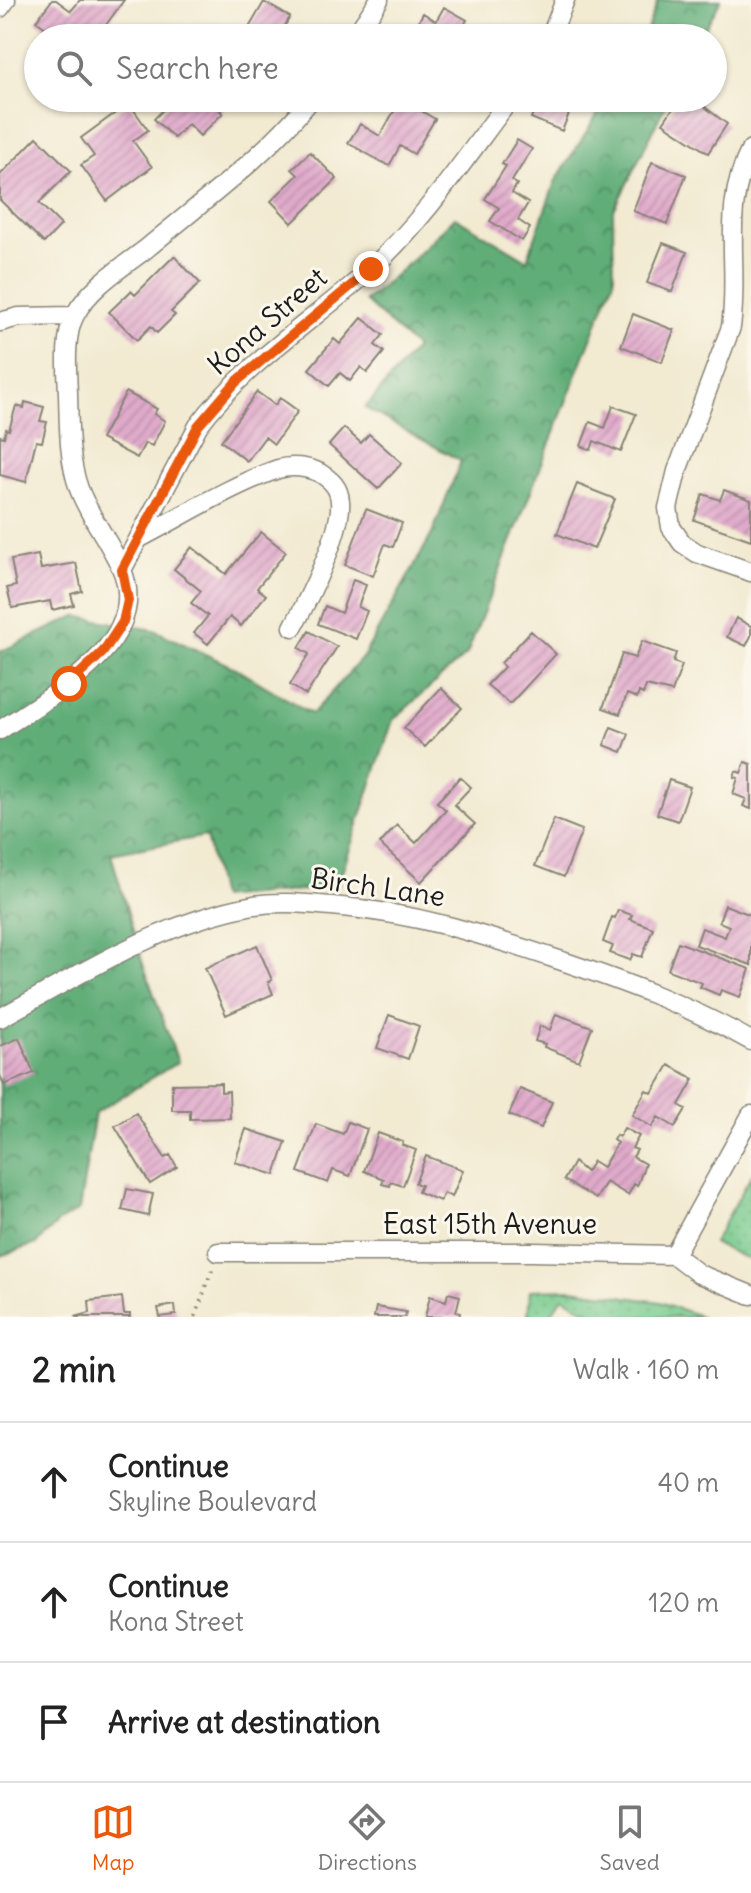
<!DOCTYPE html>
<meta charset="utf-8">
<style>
:root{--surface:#fff;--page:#f6f6f6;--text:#222;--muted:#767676;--line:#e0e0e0;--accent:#ea580c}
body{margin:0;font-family:Delius,sans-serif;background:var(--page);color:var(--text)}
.stop{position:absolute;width:24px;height:24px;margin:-18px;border:6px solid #ea580c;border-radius:50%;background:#fff}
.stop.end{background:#ea580c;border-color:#fff;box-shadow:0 2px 8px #0008}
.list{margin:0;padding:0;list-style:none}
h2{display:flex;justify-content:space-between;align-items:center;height:104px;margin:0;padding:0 32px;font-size:34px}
h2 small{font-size:26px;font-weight:400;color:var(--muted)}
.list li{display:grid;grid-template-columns:52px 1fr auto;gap:24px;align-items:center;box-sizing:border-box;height:120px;padding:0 32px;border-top:2px solid var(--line)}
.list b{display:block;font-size:30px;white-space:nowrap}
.list p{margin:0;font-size:26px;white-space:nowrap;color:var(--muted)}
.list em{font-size:26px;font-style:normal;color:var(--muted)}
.icon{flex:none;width:44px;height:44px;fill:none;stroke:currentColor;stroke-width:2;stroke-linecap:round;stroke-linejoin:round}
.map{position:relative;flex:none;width:751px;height:1317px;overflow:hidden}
.search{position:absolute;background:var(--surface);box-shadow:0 2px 6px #0004;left:24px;right:24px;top:24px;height:88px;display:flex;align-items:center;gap:20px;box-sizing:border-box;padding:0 28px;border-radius:44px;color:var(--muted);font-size:30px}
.sheet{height:464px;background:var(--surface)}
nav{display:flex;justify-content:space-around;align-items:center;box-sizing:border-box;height:112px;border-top:2px solid var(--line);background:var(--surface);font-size:22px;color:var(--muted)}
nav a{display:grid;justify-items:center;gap:4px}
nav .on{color:var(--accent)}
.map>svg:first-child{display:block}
.green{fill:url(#green-dots);stroke:#497254;stroke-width:2}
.forest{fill:url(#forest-crowns);stroke:#3e644a;stroke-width:2}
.building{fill:url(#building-hatch)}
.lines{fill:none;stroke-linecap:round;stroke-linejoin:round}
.minor-casing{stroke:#878376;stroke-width:21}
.path{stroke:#878376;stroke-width:4;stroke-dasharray:2 6;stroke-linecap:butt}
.minor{stroke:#fff;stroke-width:18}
.route{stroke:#ea580c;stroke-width:10}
.labels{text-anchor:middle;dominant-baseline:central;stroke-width:6;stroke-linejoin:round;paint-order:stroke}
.street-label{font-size:28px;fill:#1c1c1c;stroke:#fbf7ec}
</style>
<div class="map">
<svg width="751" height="1317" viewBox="0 0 751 1317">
<defs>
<pattern id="green-dots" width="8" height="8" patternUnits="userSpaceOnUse" patternTransform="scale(2)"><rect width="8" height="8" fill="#76c98c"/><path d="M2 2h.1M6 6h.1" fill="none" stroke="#66ac78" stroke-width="1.8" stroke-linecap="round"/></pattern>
<pattern id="forest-crowns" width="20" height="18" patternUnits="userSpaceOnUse" patternTransform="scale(2)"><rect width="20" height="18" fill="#60ad78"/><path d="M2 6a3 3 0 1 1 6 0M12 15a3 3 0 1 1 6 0" fill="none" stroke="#4e8c62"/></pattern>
<pattern id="building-hatch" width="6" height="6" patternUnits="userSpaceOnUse" patternTransform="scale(2)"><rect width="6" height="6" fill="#e0aacb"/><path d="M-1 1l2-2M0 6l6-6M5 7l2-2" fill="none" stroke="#c092ae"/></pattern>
</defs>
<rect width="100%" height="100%" fill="#fbf7ec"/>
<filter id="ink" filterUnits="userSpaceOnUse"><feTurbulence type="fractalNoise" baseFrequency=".0125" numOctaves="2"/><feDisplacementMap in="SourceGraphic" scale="16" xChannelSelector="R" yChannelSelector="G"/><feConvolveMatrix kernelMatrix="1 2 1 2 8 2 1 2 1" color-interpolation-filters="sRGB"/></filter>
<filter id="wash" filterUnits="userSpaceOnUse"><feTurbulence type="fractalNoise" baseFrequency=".006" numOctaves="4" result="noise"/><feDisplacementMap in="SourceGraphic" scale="32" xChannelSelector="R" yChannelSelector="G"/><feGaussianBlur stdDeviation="1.8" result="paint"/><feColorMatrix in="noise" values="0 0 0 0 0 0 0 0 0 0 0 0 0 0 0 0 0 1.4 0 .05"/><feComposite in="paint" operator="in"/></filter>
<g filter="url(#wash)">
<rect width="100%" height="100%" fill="#f2ead1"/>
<!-- green -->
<path class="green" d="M 751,1176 L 751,1261 L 713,1243 Z
M 572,1289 L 660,1302 L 703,1317 L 597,1317 L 563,1297 L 549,1317 L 528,1317 L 530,1290 Z"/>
<!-- forest -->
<path class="forest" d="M 658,0 L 721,0 L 700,38 L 644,38 Z
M 608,98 L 669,98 L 613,212 L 614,280 L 467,654 L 393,720 L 337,887 L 220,898 L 206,836 L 111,854 L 142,961 L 178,1062 L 95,1113 L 79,1210 L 58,1223 L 36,1244 L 0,1256 L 0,652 L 76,616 L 154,630 L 235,668 L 312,714 L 363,657 L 432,534 L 461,461 L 365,408 L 416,348 L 365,301 L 411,261 L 455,217 L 527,260 L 555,182 Z"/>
<g id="blocks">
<!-- building -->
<path class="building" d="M 52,0 L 56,0 L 71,11 L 80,0 L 124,0 L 103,29 L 115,38 L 60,38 L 36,21 Z
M 264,2 L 290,17 L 281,32 L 284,34 L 282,38 L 243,38 Z
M 444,7 L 467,20 L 457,38 L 410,38 L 423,13 L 436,21 Z
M 175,98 L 233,98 L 220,111 L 223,113 L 200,136 L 188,124 L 174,138 L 154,119 Z
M 539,98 L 575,99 L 562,131 L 531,118 Z
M 680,98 L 693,98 L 727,124 L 708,153 L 663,123 Z
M 401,99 L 435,119 L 414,154 L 400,146 L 389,166 L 348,143 L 360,124 L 380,136 Z
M 129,103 L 148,130 L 133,141 L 152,167 L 107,201 L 81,165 L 94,156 L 81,138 Z
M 37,137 L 71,171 L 39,203 L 61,225 L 44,243 L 0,200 L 0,175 Z
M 517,140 L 532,149 L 512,181 L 517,184 L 512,193 L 528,203 L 518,220 L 530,228 L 522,241 L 490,221 L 499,208 L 485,199 L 506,166 L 502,164 Z
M 310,152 L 337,179 L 292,223 L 271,201 L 298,175 L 292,169 Z
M 652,162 L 686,175 L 667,224 L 633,211 Z
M 663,243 L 687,252 L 672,292 L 647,283 Z
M 174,256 L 200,283 L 171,312 L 175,315 L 157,333 L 151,326 L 137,340 L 109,312 L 131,291 L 135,295 Z
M 633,314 L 674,330 L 662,362 L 621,346 Z
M 362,318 L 383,335 L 375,345 L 384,352 L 367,373 L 361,367 L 350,381 L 340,373 L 329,386 L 309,369 L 334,339 L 340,344 Z
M 126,392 L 157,409 L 154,414 L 165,421 L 152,446 L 145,443 L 137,458 L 101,439 Z
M 257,392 L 275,405 L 280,398 L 298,411 L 274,444 L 265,437 L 247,461 L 221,441 Z
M 25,402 L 44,407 L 40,421 L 47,422 L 42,442 L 36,441 L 26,482 L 0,475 L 0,436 L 4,437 L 6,429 L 9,430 L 16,406 L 24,408 Z
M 613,406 L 636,414 L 621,452 L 594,441 L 591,450 L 581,446 L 590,422 L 605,428 Z
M 344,428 L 361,443 L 369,434 L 402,463 L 378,489 L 329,445 Z
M 577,484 L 615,499 L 594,549 L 557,534 Z
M 724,490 L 751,500 L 751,540 L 694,520 L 703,494 L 720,500 Z
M 366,509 L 402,523 L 393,547 L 385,544 L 373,576 L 345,565 Z
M 261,532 L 286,552 L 257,588 L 266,595 L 241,626 L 230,617 L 208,644 L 194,633 L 208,616 L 191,603 L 201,591 L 174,569 L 192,547 L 226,574 Z
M 38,555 L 41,569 L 76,563 L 82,591 L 71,594 L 74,605 L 52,610 L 50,601 L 12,608 L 7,588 L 16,586 L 11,560 Z
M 353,580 L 366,585 L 358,607 L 367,611 L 356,639 L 318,624 L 325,606 L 341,613 Z
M 736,618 L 751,626 L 751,636 L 746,646 L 727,637 Z
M 309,631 L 337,647 L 306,695 L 290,685 L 309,654 L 299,648 Z
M 531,631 L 556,654 L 510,704 L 487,685 L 504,667 L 501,663 Z
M 642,641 L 676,653 L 673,662 L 682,665 L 672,692 L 646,686 L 643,694 L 639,692 L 637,698 L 627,694 L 620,714 L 603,708 L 622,654 L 635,658 Z
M 441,688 L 462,708 L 425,747 L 404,728 Z
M 611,727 L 629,734 L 622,752 L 604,745 Z
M 745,762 L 751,764 L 751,809 L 743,806 L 746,799 L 733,794 L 738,778 L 734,777 L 736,771 L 741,773 Z
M 460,777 L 471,787 L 454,805 L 475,824 L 421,882 L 380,844 L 397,825 L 416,843 L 446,810 L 437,802 Z
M 669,780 L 690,787 L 678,821 L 657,814 Z
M 554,819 L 582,830 L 564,877 L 535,866 Z
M 725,905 L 751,915 L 751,965 L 696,945 L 702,928 L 725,937 L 729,926 L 719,922 Z
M 618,910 L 632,915 L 630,919 L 653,928 L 642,957 L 633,954 L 630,960 L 610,953 L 613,946 L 603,942 L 612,917 L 615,918 Z
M 678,942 L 750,969 L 740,997 L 721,990 L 719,995 L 700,987 L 702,983 L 668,970 Z
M 257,945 L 272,980 L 268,982 L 273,994 L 226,1015 L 205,968 Z
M 556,1014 L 592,1027 L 579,1061 L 544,1047 L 545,1044 L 535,1041 L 540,1026 L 550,1030 Z
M 389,1015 L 419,1026 L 408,1059 L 377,1048 Z
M 19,1038 L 34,1073 L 4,1085 L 0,1075 L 0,1046 Z
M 669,1065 L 694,1079 L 679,1105 L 686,1109 L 675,1127 L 658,1117 L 652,1127 L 632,1115 L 646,1090 L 652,1093 Z
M 221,1083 L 221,1092 L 229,1091 L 230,1118 L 190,1119 L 190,1110 L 172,1110 L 172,1084 Z
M 520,1089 L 552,1102 L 541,1128 L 509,1115 Z
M 136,1113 L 165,1158 L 170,1155 L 177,1167 L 150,1184 L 115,1126 Z
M 348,1122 L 367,1129 L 350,1176 L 333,1170 L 328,1183 L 298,1172 L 316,1124 L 343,1134 Z
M 624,1128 L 639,1136 L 632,1148 L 637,1150 L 633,1157 L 645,1164 L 637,1186 L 634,1184 L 628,1195 L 606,1182 L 596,1199 L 564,1180 L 574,1162 L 586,1172 L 593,1161 L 603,1167 L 617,1143 L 613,1140 L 616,1135 L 619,1137 Z
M 246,1129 L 286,1142 L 275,1175 L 235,1162 Z
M 378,1133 L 403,1142 L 402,1145 L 416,1150 L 403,1186 L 391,1182 L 390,1186 L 382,1184 L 384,1179 L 364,1171 Z
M 426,1156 L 463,1170 L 452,1197 L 444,1193 L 440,1201 L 418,1192 L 421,1185 L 415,1183 Z
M 127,1189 L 153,1194 L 148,1216 L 122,1210 Z
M 448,1293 L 460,1296 L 456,1312 L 460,1313 L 459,1317 L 425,1317 L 430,1296 L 446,1301 Z
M 122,1297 L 124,1314 L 130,1314 L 130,1317 L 75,1317 L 90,1313 L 89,1301 Z
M 175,1305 L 176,1315 L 160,1317 L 158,1308 Z
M 376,1307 L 406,1312 L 405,1317 L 374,1317 Z"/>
</g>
</g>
<g filter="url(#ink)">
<use href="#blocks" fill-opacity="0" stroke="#878376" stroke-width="2"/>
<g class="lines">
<!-- minor casing -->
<g class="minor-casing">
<path id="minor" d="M 0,8 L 6,0
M 354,38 L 379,0
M 550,38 L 565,0
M 751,149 C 720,208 740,265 731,327 L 677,471 L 668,508 L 671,527 L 682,543 L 697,553 L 751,572
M 0,322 L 19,317 L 74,316
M 140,538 C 184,515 232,485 278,469 C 291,465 308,467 320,473 C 331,480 339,487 340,501 C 343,530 308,600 293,627
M 122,570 L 198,426 C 245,363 313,321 371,269 C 425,219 466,157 511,98
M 0,730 C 49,697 152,643 122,570 C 110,542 90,518 79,489 C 68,458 69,426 68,393 C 67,370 64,335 75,315 C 89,288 122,267 146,249 C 203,201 265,157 312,98
M 0,1018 C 81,974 161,922 254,905 C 280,901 306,904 332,906 C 415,913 478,933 556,959 C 622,981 690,1006 751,1041
M 218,1252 L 533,1252 L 674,1255 L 699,1274 L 751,1295
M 674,1255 L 751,1115"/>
</g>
<!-- path -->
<path class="path" d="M 195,1317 L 212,1270"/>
<!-- minor -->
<use href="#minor" class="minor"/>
</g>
</g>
<g class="lines" filter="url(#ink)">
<!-- route -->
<path class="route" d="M 69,684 L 103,652 L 123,622 L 128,600 L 122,570 L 198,426 L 236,382 L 371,269"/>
</g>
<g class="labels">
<!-- street labels -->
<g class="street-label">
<text transform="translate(267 321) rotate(-41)">Kona Street</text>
<text transform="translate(378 887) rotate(8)">Birch Lane</text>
<text x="490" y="1224">East 15th Avenue</text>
</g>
</g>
</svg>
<div class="stop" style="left:69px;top:684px"></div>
<div class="stop end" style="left:371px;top:269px"></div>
<div class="search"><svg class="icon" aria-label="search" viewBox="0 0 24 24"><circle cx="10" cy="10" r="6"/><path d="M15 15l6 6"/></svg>Search here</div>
</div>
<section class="sheet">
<h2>2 min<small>Walk · 160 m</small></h2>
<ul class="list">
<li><svg class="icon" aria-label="ahead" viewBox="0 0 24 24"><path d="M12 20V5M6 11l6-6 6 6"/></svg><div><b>Continue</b><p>Skyline Boulevard</p></div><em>40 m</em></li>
<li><svg class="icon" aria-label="ahead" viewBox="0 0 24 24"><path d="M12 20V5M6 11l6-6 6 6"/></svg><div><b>Continue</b><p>Kona Street</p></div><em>120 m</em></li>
<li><svg class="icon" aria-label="arrive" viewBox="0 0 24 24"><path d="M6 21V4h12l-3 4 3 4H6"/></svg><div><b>Arrive at destination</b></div></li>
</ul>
</section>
<nav>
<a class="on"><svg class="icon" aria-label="map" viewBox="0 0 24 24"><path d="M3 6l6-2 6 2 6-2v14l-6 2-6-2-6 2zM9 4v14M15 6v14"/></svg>Map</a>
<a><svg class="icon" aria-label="directions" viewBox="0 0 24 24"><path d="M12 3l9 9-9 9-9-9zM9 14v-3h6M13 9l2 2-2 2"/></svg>Directions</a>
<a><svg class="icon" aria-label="saved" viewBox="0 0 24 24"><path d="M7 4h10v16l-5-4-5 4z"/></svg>Saved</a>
</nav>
